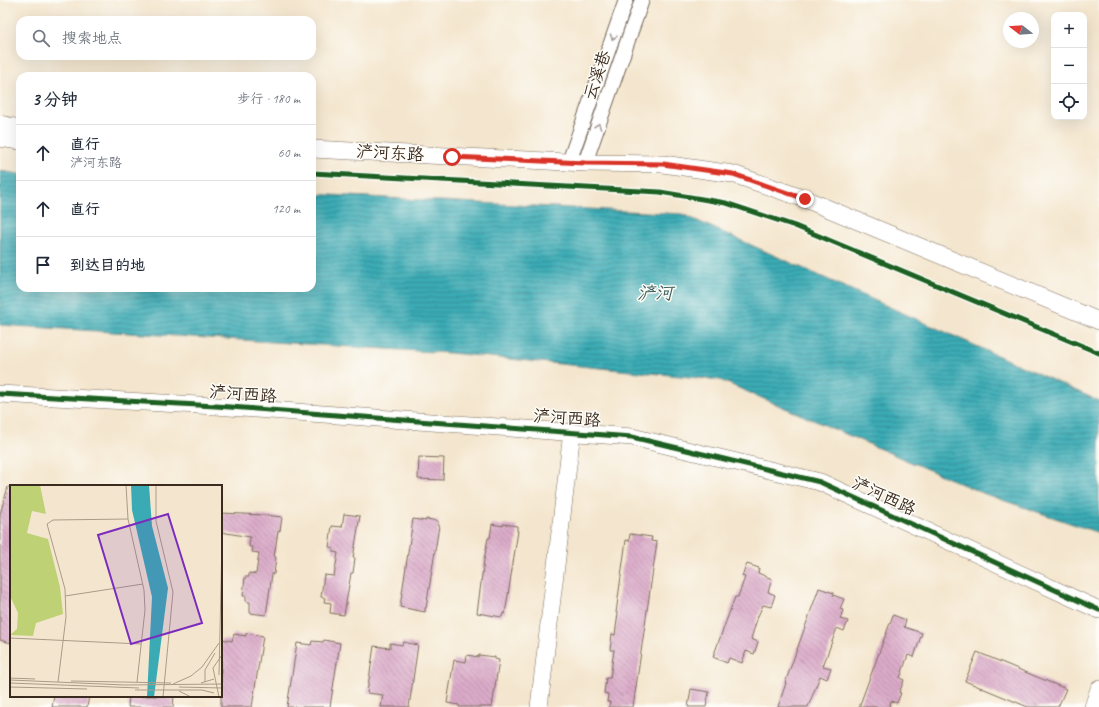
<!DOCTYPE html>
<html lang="zh">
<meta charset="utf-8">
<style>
:root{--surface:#fff;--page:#f2f2f3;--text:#1f2937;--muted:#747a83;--line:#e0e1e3}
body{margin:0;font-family:Caveat,"LXGW WenKai TC",sans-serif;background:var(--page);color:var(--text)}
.controls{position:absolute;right:12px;top:12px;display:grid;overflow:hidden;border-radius:8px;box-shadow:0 4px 16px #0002}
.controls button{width:36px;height:36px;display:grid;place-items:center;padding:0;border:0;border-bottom:1px solid var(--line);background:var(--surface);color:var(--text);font:20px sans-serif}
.compass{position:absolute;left:1003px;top:12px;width:36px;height:36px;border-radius:50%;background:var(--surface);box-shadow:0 4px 16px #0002;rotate:287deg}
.stop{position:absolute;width:12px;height:12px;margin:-9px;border:3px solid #d93025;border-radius:50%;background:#fff}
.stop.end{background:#d93025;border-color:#fff;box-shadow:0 1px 4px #0008}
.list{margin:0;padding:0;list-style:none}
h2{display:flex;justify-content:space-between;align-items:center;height:52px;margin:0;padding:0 16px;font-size:17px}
h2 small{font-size:13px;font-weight:400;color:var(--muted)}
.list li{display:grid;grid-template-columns:26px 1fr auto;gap:12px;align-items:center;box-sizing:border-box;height:56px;padding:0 16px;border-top:1px solid var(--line)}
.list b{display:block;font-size:15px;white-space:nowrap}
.list p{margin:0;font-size:13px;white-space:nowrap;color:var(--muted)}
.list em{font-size:13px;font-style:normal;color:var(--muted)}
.icon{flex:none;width:22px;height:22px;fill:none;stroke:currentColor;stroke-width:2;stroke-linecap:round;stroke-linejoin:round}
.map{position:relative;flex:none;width:1099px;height:707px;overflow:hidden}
.search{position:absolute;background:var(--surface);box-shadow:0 4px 16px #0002;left:16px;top:16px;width:300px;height:44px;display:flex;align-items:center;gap:10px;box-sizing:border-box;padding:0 14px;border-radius:12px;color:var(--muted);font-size:15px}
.panel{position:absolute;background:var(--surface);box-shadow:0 4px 16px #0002;left:16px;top:72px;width:300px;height:220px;border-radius:12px}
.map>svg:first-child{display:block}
.water{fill:url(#water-rules);stroke:#3a6a6a}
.building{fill:url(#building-back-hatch)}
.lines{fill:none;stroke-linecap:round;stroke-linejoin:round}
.minor-casing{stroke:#7c6c5c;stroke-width:16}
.tertiary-casing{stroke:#7c6c5c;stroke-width:18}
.minor{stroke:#fff;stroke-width:14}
.tertiary{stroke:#fff;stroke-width:17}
.cycleway-casing{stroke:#fdfcf7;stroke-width:8}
.cycleway{stroke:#1b5e20;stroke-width:5}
.oneway{stroke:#a79f9a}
.route{stroke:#d93025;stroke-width:5}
.labels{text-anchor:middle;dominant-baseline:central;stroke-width:3;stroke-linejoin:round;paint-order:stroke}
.street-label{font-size:17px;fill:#3b2a1e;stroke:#fdfcf7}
.water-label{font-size:18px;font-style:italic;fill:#3b5e5a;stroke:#fdfcf7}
.inset-road{fill:none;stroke:#aa9b88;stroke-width:1}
.view{fill:#7b2cbf;fill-opacity:0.15;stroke:#7b2cbf;stroke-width:2}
.inset-edge{fill:none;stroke:#3b2a1e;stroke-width:2}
</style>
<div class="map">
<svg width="1099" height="707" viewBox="0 0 1099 707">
<defs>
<pattern id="water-rules" width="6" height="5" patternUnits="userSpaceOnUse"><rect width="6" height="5" fill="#3aabb5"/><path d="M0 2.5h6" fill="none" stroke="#328b93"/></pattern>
<pattern id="building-back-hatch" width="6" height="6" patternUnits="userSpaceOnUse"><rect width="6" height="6" fill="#dbabc9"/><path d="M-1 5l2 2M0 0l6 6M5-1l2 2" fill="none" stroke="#b38ba3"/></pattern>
</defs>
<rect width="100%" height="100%" fill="#fdfcf7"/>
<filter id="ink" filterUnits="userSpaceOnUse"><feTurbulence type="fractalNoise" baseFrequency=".025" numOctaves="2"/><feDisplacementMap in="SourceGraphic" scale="8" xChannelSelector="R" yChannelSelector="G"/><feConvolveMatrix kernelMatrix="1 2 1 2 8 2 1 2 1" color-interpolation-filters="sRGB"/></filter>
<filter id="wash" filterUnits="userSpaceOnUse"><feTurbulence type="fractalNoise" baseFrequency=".012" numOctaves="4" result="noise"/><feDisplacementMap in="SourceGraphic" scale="16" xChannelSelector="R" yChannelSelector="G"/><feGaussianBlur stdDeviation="0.9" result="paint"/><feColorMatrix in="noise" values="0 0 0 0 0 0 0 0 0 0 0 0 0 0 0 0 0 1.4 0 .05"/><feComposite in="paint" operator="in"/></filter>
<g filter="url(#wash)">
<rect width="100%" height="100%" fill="#f4e6ce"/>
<!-- water -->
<path class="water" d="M 0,171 L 20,174 L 20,288 L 312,288 L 312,194 L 682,214 L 1099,401 L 1099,533 L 985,494 L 720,380 L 450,353 L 0,325 Z"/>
<g id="blocks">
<!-- building -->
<path class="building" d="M 419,457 L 444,458 L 443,480 L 418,479 Z
M 8,487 L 11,487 L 11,643 L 0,640 L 0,514 Z
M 221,513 L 264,515 L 282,517 L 280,531 L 278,531 L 274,557 L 276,557 L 274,574 L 272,574 L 266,615 L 250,613 L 250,602 L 246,602 L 246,596 L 243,596 L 245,577 L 249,577 L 249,573 L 256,574 L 259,553 L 252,552 L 253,547 L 249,547 L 250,537 L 221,532 Z
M 344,514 L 360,516 L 353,558 L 355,558 L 353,573 L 351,573 L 344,615 L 330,613 L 331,603 L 324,602 L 325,598 L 321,597 L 324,575 L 334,576 L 338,553 L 333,552 L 333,548 L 329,547 L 332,526 L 342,527 Z
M 413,519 L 426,521 L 426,519 L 438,521 L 438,526 L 439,526 L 426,608 L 425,608 L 425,612 L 400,607 Z
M 492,524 L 503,526 L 503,524 L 517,526 L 517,531 L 518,531 L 505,614 L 503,613 L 502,617 L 477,613 L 484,560 L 488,538 L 490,538 Z
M 630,534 L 652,537 L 651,541 L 657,542 L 633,707 L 609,707 L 610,702 L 607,702 L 608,694 L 604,693 L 606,678 L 610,678 L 614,650 L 610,650 L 612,634 L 615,635 L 618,613 L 616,613 L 626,540 L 629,541 Z
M 747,564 L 759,568 L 758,573 L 772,579 L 768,592 L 775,595 L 771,607 L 763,605 L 758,616 L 751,639 L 758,642 L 754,654 L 746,651 L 742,663 L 729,658 L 727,663 L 713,657 L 735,597 L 738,597 L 745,577 L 742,576 Z
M 819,588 L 834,593 L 833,595 L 844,599 L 840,609 L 843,610 L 840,619 L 848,621 L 844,631 L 837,628 L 823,666 L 831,668 L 827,679 L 820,676 L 808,707 L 778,707 L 786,683 L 785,683 Z
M 893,615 L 906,620 L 904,627 L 922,633 L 914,657 L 908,655 L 900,678 L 904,680 L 899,693 L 901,693 L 897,703 L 891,701 L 889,707 L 859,707 Z
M 246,633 L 263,636 L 252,707 L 221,707 L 221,639 L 232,641 L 234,634 L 246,636 Z
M 324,640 L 340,643 L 330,707 L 287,707 L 297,643 L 311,645 L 312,641 L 323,642 Z
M 403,642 L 418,645 L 409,707 L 381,707 L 383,695 L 367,693 L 374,646 L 390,648 L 390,643 L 402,645 Z
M 977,652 L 1066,689 L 1058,707 L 1028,707 L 965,681 Z
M 467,655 L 478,657 L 479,655 L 495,657 L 495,659 L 499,660 L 492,707 L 459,707 L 459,705 L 447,703 L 454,660 L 466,662 Z
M 691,689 L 709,692 L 706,707 L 688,707 Z
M 54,696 L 89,696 L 87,707 L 52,707 Z
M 129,696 L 174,696 L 173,707 L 128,707 Z"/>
</g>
</g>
<g filter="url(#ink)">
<use href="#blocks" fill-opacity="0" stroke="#7c6c5c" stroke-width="1"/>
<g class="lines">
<!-- minor casing -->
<g class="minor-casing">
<path id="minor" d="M 569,162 L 626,0
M 585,163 L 642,0"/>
</g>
<!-- tertiary casing -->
<g class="tertiary-casing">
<path id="tertiary" d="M 0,124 L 20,128
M 0,138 L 20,141
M 312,149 L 585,163 L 663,164 L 733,174 L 805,199 L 1099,321
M 0,394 L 216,406 L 632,437 L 820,482 L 1099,610
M 539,707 L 572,432
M 1093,707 L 1099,689"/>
</g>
<!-- minor -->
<use href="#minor" class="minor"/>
<!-- tertiary -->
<use href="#tertiary" class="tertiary"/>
<!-- cycleway casing -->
<g class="cycleway-casing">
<path id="cycleway" d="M 312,173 L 660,192 L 726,203 L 795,226 L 1099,353
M 0,394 L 216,406 L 632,437 L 820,482 L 1099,610"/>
</g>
<!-- cycleway -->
<use href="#cycleway" class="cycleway"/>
</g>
<!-- one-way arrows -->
<defs><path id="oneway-chevron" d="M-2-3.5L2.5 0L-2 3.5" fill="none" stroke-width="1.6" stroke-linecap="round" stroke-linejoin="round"/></defs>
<g class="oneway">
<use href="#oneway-chevron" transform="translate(613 37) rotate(109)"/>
<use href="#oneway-chevron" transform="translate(598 126) rotate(-71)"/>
</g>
</g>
<g class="lines" filter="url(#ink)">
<!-- route -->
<path class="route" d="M 452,157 L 585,163 L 663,164 L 733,174 L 805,199"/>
</g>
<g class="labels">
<!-- street labels -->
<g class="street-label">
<text transform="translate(597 75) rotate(-71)">云溪巷</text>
<text transform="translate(390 153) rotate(3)">浐河东路</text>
<text transform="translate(243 394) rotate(4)">浐河西路</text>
<text transform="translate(567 418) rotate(4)">浐河西路</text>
<text transform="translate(884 496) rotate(25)">浐河西路</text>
</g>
<!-- water labels -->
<g class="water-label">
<text x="655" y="293">浐河</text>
</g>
</g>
<!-- overview -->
<g transform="translate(10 485)">
<rect width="212" height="212" fill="#f4e6ce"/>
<path d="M 0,0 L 30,0 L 36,29 L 22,26 L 17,48 L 38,54 L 50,102 L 53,129 L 26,138 L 23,151 L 0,150 L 7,144 L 8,128 L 0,111 Z" fill="#bfd175"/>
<path d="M 121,0 L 139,0 L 142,41 L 158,103 L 144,212 L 137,212 L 142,112 L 122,25 Z" fill="#3aabb5"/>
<path class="inset-road" d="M 116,0 L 118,34 L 134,105 L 135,125 L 127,197M 146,0 L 146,36 L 163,107 L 153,212M 55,111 L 133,99M 0,153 L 131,159M 209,190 L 212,56M 0,193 L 25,194M 0,195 L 115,200 L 212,199M 61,196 L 161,198M 48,197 L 56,132 L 55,104 L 37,39 L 43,35 L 118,34M 195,197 L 195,185 L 205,168M 0,198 L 129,203M 191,198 L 204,194M 163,199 L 181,191 L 192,182 L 209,158M 0,202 L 77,204M 169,202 L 212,203M 125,205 L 192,205 L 204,208M 169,206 L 181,212M 209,212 L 203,183 L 212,170"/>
<path class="view" d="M 158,29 L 192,138 L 121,159 L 88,50 Z"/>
<rect width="212" height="212" class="inset-edge"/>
</g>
</svg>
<div class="controls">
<button>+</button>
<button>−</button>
<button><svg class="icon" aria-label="locate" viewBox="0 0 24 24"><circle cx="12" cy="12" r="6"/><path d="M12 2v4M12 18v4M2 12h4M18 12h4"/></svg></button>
</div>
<svg class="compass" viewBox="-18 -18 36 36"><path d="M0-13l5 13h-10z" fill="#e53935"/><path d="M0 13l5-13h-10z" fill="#747a83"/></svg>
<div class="stop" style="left:452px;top:157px"></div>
<div class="stop end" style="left:805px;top:199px"></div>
<div class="search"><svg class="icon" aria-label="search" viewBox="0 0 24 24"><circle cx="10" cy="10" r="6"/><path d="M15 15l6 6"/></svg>搜索地点</div>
<section class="panel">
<h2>3 分钟<small>步行 · 180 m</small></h2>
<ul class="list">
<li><svg class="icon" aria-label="ahead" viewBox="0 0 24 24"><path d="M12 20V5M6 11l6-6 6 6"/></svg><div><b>直行</b><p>浐河东路</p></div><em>60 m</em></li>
<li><svg class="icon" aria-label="ahead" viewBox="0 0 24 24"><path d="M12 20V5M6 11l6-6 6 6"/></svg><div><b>直行</b></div><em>120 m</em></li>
<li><svg class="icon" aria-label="arrive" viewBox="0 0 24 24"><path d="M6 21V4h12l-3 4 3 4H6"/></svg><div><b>到达目的地</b></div></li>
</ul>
</section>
</div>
